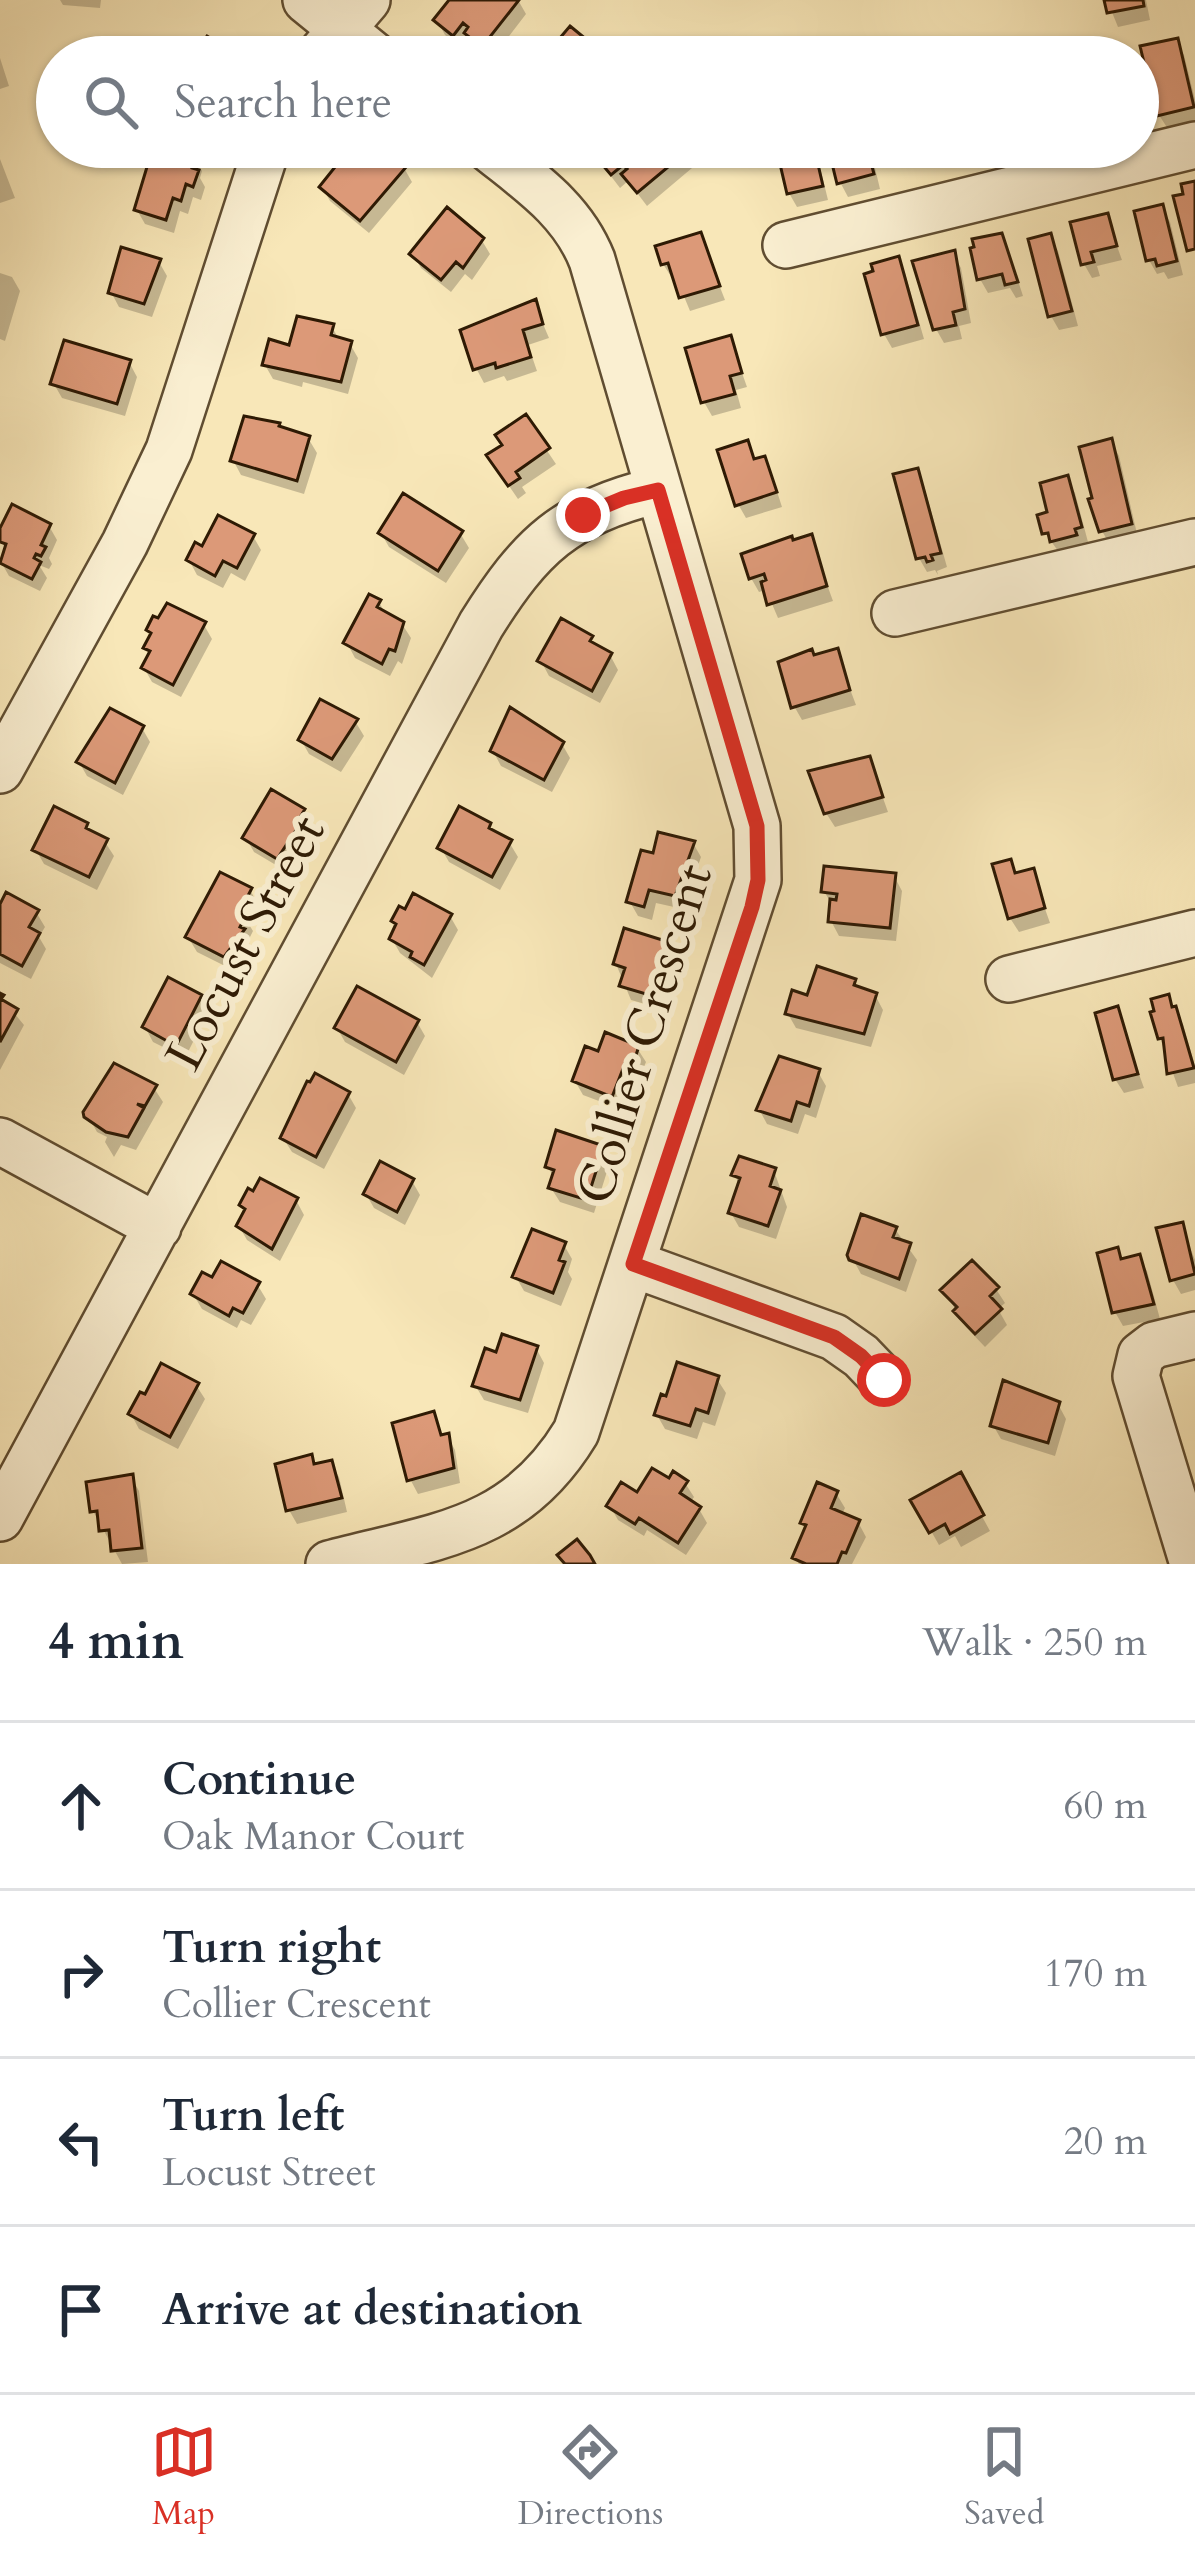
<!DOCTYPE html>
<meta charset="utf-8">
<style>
:root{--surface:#fff;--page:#f6f6f7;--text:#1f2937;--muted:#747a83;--line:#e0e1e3;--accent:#d93025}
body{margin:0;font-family:Cardo,serif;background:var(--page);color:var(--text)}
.stop{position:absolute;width:36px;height:36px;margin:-27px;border:9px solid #d93025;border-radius:50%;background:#fff}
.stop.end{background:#d93025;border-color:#fff;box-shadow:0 3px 12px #0008}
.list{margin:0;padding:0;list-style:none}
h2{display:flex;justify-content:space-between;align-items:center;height:156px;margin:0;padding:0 48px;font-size:51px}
h2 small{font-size:39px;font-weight:400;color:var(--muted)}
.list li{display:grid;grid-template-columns:78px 1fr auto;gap:36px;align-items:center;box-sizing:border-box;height:168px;padding:0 48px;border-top:3px solid var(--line)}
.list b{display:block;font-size:45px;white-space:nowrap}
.list p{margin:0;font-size:39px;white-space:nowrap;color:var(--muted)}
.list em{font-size:39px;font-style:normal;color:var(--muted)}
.icon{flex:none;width:66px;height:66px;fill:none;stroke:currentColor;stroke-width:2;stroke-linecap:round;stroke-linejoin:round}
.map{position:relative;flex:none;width:1195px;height:1564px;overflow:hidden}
.search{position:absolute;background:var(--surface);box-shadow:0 3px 9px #0004;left:36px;right:36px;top:36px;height:132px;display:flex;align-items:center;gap:30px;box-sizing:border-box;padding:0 42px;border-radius:66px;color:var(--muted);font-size:45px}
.sheet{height:828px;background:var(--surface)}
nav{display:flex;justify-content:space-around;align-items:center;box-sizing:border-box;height:168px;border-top:3px solid var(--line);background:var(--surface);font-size:33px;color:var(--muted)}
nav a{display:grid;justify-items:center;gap:6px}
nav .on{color:var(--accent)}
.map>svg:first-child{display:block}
.shadow{fill:#0003}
.building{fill:#dc9978;stroke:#2e1a04;stroke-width:3}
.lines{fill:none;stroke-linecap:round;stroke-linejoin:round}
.minor-casing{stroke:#604d31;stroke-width:50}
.minor{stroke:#faefd1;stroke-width:45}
.route{stroke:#d93025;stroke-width:15}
.labels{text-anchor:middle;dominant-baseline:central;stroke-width:12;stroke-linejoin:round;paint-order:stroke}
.street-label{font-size:51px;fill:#2e1a04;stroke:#faefd1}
</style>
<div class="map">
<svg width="1195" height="1564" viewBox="0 0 1195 1564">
<rect width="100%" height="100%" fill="#f8e7b8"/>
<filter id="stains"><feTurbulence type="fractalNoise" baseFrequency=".00167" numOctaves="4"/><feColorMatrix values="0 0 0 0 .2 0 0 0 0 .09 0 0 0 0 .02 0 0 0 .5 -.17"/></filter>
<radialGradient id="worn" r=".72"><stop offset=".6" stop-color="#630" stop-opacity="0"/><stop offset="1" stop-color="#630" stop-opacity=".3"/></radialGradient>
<!-- shadow -->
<path class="shadow" d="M 60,0 L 101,0 L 100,8 L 63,5 Z
M 452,0 L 518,0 L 526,14 L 493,57 L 488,57 L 470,38 L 462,48 L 445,35 L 437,20 Z
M 1107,0 L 1146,0 L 1150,20 L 1118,27 Z
M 1176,41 L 1184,55 L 1195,100 L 1195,123 L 1168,129 L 1159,115 Z
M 0,58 L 9,86 L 0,89 Z
M 156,147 L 194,156 L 202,171 L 200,178 L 205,187 L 201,200 L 193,197 L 188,214 L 180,211 L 174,233 L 145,224 L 137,210 Z
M 351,147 L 362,147 L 377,164 L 404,168 L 412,182 L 369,233 L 330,201 L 322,187 Z
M 611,147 L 678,147 L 692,168 L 647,206 L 628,181 L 620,188 L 607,171 L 599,157 Z
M 779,147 L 815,147 L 828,200 L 797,207 L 789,193 Z
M 831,147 L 870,147 L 880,189 L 848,197 L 840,182 Z
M 1006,147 L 1043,147 L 1039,149 L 1041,160 L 1015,166 Z
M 0,159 L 15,198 L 0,203 Z
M 1162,208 L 1170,222 L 1183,275 L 1168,279 L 1164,272 L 1157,274 L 1149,260 Z
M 1106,216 L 1122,260 L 1097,266 L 1100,276 L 1092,278 L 1084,264 Z
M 700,236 L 725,300 L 690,311 L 676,277 L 672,278 L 663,264 Z
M 1000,236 L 1008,250 L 1023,296 L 1016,298 L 1010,288 L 988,293 L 980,279 L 973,250 Z
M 1050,237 L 1058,251 L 1078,326 L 1059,330 L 1051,316 L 1032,241 Z
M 481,239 L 490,254 L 472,280 L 465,274 L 451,292 L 421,268 L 413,254 Z
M 953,254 L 961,268 L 971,323 L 959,326 L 962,339 L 944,343 L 936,329 Z
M 897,259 L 905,273 L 924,339 L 892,348 L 884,334 Z
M 159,262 L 167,276 L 152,317 L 119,307 L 111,292 Z
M 0,273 L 12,277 L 20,291 L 5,341 L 0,339 Z
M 534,303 L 549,338 L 528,345 L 537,371 L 507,381 L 504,376 L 484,383 L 476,368 Z
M 332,327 L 340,341 L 350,344 L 358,358 L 348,394 L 303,382 L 302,387 L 273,379 L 265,365 Z
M 730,339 L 747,387 L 736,390 L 741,408 L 712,416 L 704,402 Z
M 129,362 L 137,377 L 125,416 L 62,398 L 54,384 Z
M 525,418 L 556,464 L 522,487 L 526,493 L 518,499 L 498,470 L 505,446 Z
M 308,438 L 317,453 L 304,494 L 241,475 L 233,460 Z
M 1111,442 L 1119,456 L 1138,538 L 1110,545 L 1102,531 L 1083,449 Z
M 747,443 L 756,461 L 763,459 L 771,473 L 782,507 L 746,518 L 738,504 Z
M 916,471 L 924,486 L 947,567 L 937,571 L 938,575 L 935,570 L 927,572 L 919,558 Z
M 1067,479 L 1075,493 L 1088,542 L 1080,544 L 1082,549 L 1061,555 L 1045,533 Z
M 49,526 L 57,540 L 49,558 L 52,564 L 49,569 L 39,565 L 47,578 L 40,591 L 9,576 L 1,562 L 6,552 L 0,535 Z
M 381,533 L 460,533 L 469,548 L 446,583 L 389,547 Z
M 253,536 L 261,550 L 245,581 L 231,573 L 223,588 L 197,575 L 189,560 Z
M 810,538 L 833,601 L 778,618 L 766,590 L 759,592 L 751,578 L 793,543 Z
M 379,602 L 386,615 L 402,624 L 411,638 L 402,664 L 398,661 L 390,676 L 355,658 L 347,643 Z
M 204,625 L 212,639 L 181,697 L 152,682 L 144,668 L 151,655 L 147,648 Z
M 591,638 L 596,648 L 610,655 L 618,670 L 600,703 L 549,676 L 541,661 Z
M 836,652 L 856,705 L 802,720 L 794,706 L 814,658 Z
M 355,721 L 364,736 L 341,772 L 309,754 L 301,740 Z
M 142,728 L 150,742 L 123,795 L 87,776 L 79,762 Z
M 562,744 L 570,758 L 552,792 L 501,766 L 493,751 Z
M 869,759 L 888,812 L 835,827 L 826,813 Z
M 303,811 L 311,826 L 308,837 L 286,871 L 254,852 L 246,838 Z
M 86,825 L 92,835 L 105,842 L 114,856 L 97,890 L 44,864 L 36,850 Z
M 489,826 L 494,834 L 509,842 L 518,857 L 500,890 L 449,862 L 441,848 Z
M 693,843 L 701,857 L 683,909 L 656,903 L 652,920 L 638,916 L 630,902 L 655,856 Z
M 1009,862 L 1017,876 L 1032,872 L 1050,923 L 1019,932 L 1010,918 Z
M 894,876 L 902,891 L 896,941 L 839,936 L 831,921 L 832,905 L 824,891 Z
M 250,890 L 258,904 L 248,923 L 253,931 L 248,941 L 250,946 L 233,970 L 197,952 L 188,937 Z
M 0,910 L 36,912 L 45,927 L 39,937 L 46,949 L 31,979 L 0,963 Z
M 450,916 L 458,930 L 432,978 L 400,953 L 392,939 Z
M 670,945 L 679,959 L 663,1009 L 631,1000 L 616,964 Z
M 854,981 L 859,990 L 875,995 L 883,1010 L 871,1047 L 796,1028 L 788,1014 L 809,999 Z
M 0,996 L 24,1025 L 0,1070 Z
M 200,998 L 208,1012 L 185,1058 L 153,1042 L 145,1027 Z
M 1167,998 L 1183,1024 L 1195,1066 L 1195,1083 L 1178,1087 L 1160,1038 Z
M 1116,1010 L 1144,1088 L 1124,1093 L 1115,1079 Z
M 417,1022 L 425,1036 L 404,1075 L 345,1042 L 337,1028 Z
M 637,1048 L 646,1062 L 640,1076 L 634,1074 L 620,1109 L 583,1095 L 575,1081 Z
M 818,1072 L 826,1086 L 816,1118 L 805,1114 L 798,1134 L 767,1124 L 759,1109 Z
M 154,1088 L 163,1102 L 136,1150 L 121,1145 L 114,1157 L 105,1142 L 107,1137 L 97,1132 L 86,1112 Z
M 348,1094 L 356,1108 L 324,1169 L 292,1152 L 283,1138 Z
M 602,1148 L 610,1162 L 594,1213 L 560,1202 L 551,1188 L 554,1177 L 548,1167 Z
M 774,1171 L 787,1207 L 776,1239 L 739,1227 L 731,1213 L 740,1185 L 734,1174 Z
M 412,1181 L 420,1195 L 405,1225 L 374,1208 L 366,1194 Z
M 296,1200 L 304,1215 L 280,1261 L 247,1240 L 239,1226 L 246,1212 L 242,1205 Z
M 1181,1225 L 1195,1260 L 1195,1290 L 1181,1294 L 1173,1280 Z
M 895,1229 L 917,1260 L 906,1292 L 861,1274 L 850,1254 Z
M 564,1245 L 572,1259 L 568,1272 L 572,1279 L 561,1306 L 524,1291 L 516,1277 Z
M 1116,1251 L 1123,1262 L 1138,1257 L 1147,1271 L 1160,1319 L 1123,1326 L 1115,1312 Z
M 257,1284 L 266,1299 L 251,1325 L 241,1320 L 237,1328 L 202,1309 L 193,1294 Z
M 996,1289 L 1005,1303 L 998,1309 L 1007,1325 L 985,1347 L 965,1326 L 944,1290 Z
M 536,1348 L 544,1363 L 528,1413 L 484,1400 L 475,1385 Z
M 717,1379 L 726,1393 L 715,1426 L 703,1422 L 697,1439 L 665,1429 L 657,1415 Z
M 196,1385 L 205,1399 L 178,1449 L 139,1429 L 131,1414 Z
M 1058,1404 L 1066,1419 L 1055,1456 L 1001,1439 L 993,1425 Z
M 433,1415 L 443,1437 L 447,1436 L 455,1450 L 460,1483 L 418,1494 L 410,1479 Z
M 310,1458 L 316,1467 L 330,1463 L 339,1477 L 347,1512 L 297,1524 L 289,1510 Z
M 960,1476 L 990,1531 L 961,1547 L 955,1536 L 939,1545 L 914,1501 Z
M 131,1477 L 139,1491 L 148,1562 L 122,1564 L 93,1511 Z
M 669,1483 L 685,1483 L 694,1497 L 690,1503 L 699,1509 L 707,1523 L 686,1555 L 647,1530 L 644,1536 L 618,1520 L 610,1506 Z
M 836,1493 L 845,1508 L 841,1516 L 858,1522 L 866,1537 L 852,1564 L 799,1564 L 795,1558 L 807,1529 L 804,1522 Z"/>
<!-- building -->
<path class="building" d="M 449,0 L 519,0 L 482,47 L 464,33 L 468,27 L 463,23 L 453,36 L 433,20 Z
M 1104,0 L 1143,0 L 1144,6 L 1107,13 Z
M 570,26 L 603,53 L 599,57 L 538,57 L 549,40 L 554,45 Z
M 207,36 L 239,57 L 180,57 L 188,45 L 197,51 Z
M 1178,38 L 1194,107 L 1157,116 L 1140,46 Z
M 153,147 L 174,147 L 196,154 L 192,168 L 199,170 L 193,187 L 186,184 L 181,201 L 173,198 L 166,220 L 134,210 Z
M 351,147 L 366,147 L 374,154 L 371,157 L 376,161 L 386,149 L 407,166 L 360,221 L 319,187 Z
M 606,147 L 682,147 L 686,152 L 637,193 L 621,174 L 627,169 L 623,165 L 611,175 L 595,156 Z
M 776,147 L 814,147 L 823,186 L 787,194 Z
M 828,147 L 867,147 L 874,174 L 837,184 Z
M 1195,181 L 1195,249 L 1187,251 L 1173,196 L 1183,194 L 1181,184 Z
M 1163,204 L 1177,261 L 1157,266 L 1155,259 L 1146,261 L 1134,211 Z
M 447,207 L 484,238 L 463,268 L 456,262 L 441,280 L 409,254 Z
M 1108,213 L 1117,246 L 1091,252 L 1094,262 L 1081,265 L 1070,222 Z
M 701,232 L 720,286 L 679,298 L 668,263 L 661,265 L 655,246 Z
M 1002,233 L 1018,282 L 1005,285 L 1002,274 L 977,280 L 970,248 L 974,247 L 972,239 Z
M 1051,233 L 1072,311 L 1048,317 L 1028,239 Z
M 121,247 L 161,259 L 144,304 L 108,293 Z
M 955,250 L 965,309 L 953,312 L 956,325 L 933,330 L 912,261 Z
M 899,256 L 918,325 L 881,335 L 864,274 L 873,271 L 871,264 Z
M 536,299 L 543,324 L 523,330 L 531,357 L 496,368 L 495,363 L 473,370 L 460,330 Z
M 297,316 L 334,324 L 331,335 L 352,341 L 341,382 L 262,365 L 269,339 L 289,345 Z
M 731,335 L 742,373 L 730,376 L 735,394 L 701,403 L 685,348 Z
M 64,340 L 131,360 L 117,404 L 50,384 Z
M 526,414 L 550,448 L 516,472 L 520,478 L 508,486 L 486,455 L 502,445 L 495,435 Z
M 244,416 L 280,423 L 279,426 L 310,436 L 297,481 L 230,461 Z
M 1112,438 L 1132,524 L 1099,532 L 1088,499 L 1092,498 L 1079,447 Z
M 748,440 L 754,459 L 765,456 L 777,492 L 735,506 L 717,450 Z
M 918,468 L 941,553 L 931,555 L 933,560 L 927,562 L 925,557 L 916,559 L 893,474 Z
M 1068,475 L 1082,527 L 1075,529 L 1077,535 L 1050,542 L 1048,533 L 1042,534 L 1037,515 L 1047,512 L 1040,483 Z
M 403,493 L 463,531 L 438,571 L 378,533 Z
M 12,504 L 51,524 L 41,545 L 46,547 L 41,556 L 36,554 L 34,558 L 41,562 L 32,579 L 0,563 L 6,544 L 0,542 L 0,528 Z
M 218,515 L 255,534 L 237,568 L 223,561 L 215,576 L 186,560 L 195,542 L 202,546 Z
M 812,534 L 827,586 L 767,605 L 761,582 L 766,580 L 764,574 L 749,579 L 741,554 L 792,536 L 793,540 Z
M 369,594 L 381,600 L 377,607 L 404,622 L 395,651 L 389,649 L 382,664 L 343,643 Z
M 167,603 L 206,622 L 173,685 L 141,668 L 150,651 L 143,648 L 151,633 L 146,630 L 153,616 L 158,618 Z
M 561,618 L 593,636 L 590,641 L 612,653 L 592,691 L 537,661 Z
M 838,648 L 850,690 L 791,708 L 778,662 L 812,649 L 814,655 Z
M 320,699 L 358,719 L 332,759 L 298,740 Z
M 510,707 L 564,742 L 544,780 L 490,751 Z
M 110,708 L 144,726 L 115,783 L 76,762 Z
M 870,756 L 883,797 L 824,814 L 808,771 Z
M 271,789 L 305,809 L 299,819 L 302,821 L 277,859 L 242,838 Z
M 54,806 L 88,823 L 86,828 L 108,839 L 89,877 L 32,850 Z
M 459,806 L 491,823 L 489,828 L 512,840 L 492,877 L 437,848 Z
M 658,832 L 695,841 L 675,896 L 649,890 L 644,907 L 626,902 L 641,850 L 653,853 Z
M 1011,859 L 1015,873 L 1034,868 L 1045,908 L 1008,919 L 992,864 Z
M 824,866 L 896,873 L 890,928 L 828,922 L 830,899 L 836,900 L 837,894 L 821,892 Z
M 220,872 L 252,888 L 240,911 L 246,915 L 240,927 L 245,929 L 224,957 L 185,937 Z
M 6,892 L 39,910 L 29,927 L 40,933 L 22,966 L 0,954 L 0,904 Z
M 413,893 L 452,914 L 424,965 L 410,957 L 412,952 L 389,939 L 396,924 L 391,921 L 399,906 L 405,909 Z
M 624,928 L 672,943 L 656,997 L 619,986 L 625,968 L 613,964 Z
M 817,966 L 856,979 L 854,985 L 877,993 L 864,1034 L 785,1014 L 792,990 L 807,995 Z
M 168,977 L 202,995 L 176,1046 L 142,1027 Z
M 357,986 L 419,1020 L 396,1062 L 334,1028 Z
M 0,993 L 4,995 L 1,999 L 18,1009 L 0,1042 Z
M 1169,994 L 1172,1007 L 1176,1006 L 1194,1068 L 1167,1074 L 1163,1038 L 1158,1039 L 1150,1012 L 1154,1011 L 1151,999 Z
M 1118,1006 L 1138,1074 L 1113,1080 L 1095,1013 Z
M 605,1032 L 639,1046 L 633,1064 L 626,1061 L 612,1097 L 572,1081 L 585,1046 L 598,1051 Z
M 779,1056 L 820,1069 L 809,1106 L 797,1102 L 791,1121 L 756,1110 Z
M 114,1063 L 157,1085 L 145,1106 L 137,1104 L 144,1108 L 128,1137 L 106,1132 L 84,1117 L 83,1112 Z
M 315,1073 L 350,1092 L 316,1157 L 280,1138 L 307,1081 L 310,1082 Z
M 556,1130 L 604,1146 L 587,1200 L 548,1188 L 554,1170 L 545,1167 Z
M 739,1156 L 776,1168 L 770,1186 L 781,1190 L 768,1226 L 728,1213 L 740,1178 L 731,1175 Z
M 380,1161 L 414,1179 L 397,1212 L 363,1194 Z
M 260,1178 L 298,1198 L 272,1249 L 236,1226 L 245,1209 L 239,1205 L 248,1188 L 253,1191 Z
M 861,1214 L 897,1227 L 893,1237 L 911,1243 L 899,1279 L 849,1260 L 847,1255 Z
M 1183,1222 L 1195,1274 L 1170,1281 L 1156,1228 Z
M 532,1229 L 566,1242 L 559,1260 L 565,1262 L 553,1293 L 512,1277 Z
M 1118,1247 L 1121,1259 L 1140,1254 L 1154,1304 L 1112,1313 L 1097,1253 Z
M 972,1260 L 999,1287 L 990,1296 L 1002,1309 L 975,1334 L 953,1311 L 957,1307 L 940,1290 Z
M 221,1261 L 260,1282 L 243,1313 L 233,1308 L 229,1316 L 190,1294 L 202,1272 L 212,1277 Z
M 502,1334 L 538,1346 L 520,1400 L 472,1386 L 485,1348 L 496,1352 Z
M 677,1362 L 719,1376 L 708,1413 L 696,1409 L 690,1426 L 654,1415 L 661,1394 L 666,1396 Z
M 161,1363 L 199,1383 L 170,1437 L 128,1414 L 140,1392 L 145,1394 Z
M 1003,1380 L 1060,1402 L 1048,1443 L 990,1426 Z
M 434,1411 L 441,1435 L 449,1433 L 454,1468 L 407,1481 L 392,1423 Z
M 312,1454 L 314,1464 L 332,1460 L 342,1498 L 286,1511 L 275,1464 Z
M 652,1468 L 669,1478 L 673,1471 L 688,1481 L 680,1493 L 701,1507 L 678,1543 L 639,1518 L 635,1524 L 606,1506 L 621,1482 L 637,1492 Z
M 961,1472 L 984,1515 L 950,1534 L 945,1524 L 929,1533 L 910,1500 Z
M 133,1474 L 142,1548 L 111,1551 L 109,1530 L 99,1531 L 97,1511 L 90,1512 L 86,1482 Z
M 817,1482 L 838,1491 L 831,1508 L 860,1520 L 846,1553 L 842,1552 L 837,1564 L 806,1564 L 792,1558 L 806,1525 L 800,1523 Z
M 577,1539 L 590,1555 L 595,1564 L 565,1564 L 557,1555 Z"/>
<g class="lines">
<!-- minor casing -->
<g class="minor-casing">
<path id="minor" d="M 306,0 L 376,57
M 318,57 L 367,0
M 786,245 L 1195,145
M 895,613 L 1195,542
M 0,770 L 125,543 L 169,450 L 267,147
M 1009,979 L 1195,933
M 0,1141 L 158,1227
M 633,1264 L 834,1337 L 861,1356 L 884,1380
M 0,1518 L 481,625 C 531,545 565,513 658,490
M 329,1564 C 434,1536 515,1533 576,1432 L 758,880 L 757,826 L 592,260 C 572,209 529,181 487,147
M 1193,1564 L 1136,1376 L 1141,1355 L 1154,1345 L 1195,1335"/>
</g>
<!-- minor -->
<use href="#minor" class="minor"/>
</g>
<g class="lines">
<!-- route -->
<path class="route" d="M 583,515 L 624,498 L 658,490 L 757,826 L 758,880 L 752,907 L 633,1264 L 834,1337 L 861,1356 L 884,1380"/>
</g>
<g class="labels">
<!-- street labels -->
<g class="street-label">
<text transform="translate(246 943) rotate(-62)">Locust Street</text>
<text transform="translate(645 1034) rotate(-73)">Collier Crescent</text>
</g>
</g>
<rect width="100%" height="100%" filter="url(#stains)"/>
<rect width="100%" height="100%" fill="url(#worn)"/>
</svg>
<div class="stop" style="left:884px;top:1380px"></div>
<div class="stop end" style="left:583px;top:515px"></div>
<div class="search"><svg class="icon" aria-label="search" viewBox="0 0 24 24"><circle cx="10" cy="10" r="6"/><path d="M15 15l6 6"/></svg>Search here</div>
</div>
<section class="sheet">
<h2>4 min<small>Walk · 250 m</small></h2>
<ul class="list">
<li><svg class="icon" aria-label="ahead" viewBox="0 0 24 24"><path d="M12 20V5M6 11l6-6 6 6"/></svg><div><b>Continue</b><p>Oak Manor Court</p></div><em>60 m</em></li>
<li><svg class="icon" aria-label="right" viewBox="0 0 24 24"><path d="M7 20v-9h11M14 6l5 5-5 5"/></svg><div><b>Turn right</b><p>Collier Crescent</p></div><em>170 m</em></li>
<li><svg class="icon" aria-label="left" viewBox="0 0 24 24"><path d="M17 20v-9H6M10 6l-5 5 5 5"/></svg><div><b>Turn left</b><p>Locust Street</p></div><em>20 m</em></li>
<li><svg class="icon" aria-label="arrive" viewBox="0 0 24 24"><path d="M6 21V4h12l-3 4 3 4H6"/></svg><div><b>Arrive at destination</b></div></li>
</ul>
</section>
<nav>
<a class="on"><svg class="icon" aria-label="map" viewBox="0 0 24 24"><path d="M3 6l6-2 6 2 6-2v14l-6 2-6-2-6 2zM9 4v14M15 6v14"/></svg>Map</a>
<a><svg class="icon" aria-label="directions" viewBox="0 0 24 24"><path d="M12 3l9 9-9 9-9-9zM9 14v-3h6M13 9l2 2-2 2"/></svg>Directions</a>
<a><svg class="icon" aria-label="saved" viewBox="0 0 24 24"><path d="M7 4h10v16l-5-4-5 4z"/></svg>Saved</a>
</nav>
